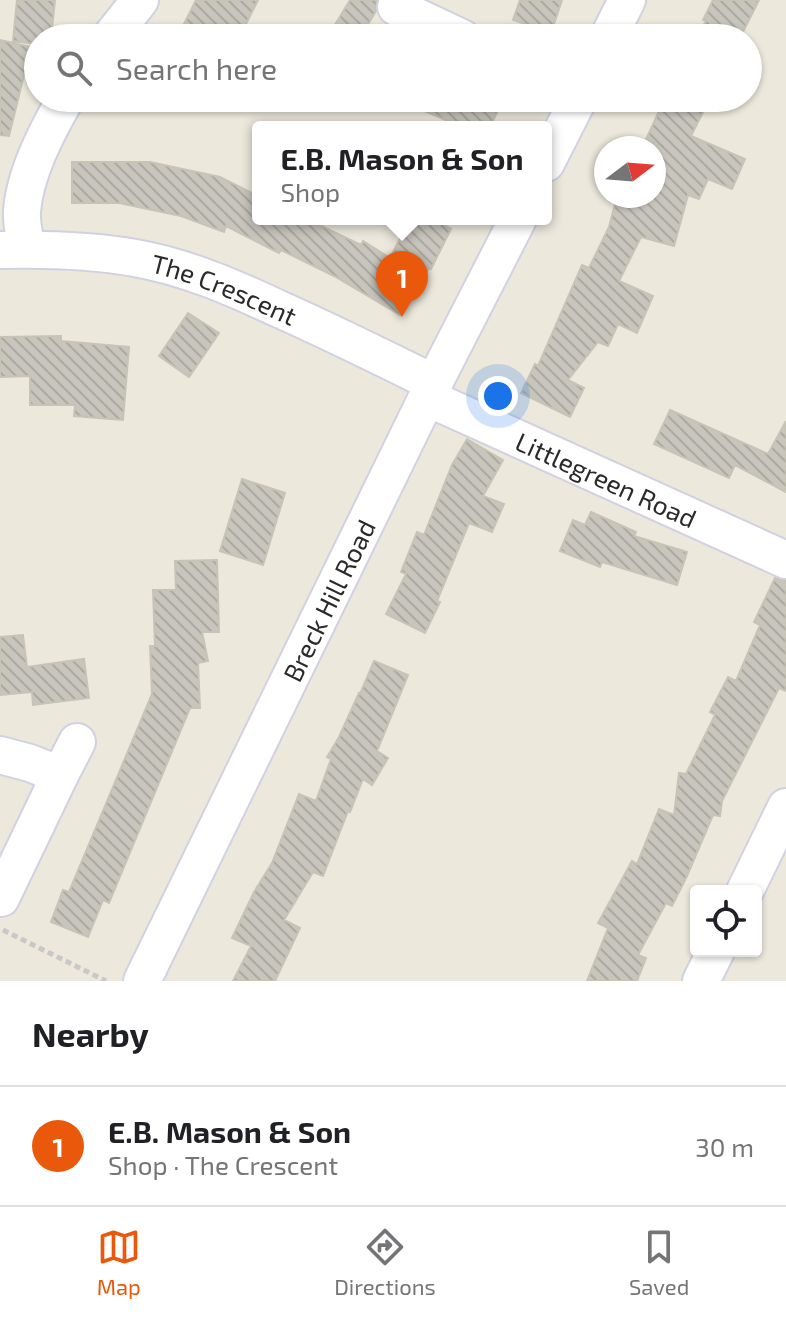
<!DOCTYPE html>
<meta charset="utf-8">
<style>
:root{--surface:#fff;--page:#f6f6f6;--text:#202124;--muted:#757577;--line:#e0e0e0;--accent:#ea580c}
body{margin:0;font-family:"Exo 2",sans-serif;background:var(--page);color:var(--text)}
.controls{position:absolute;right:24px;bottom:24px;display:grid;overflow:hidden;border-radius:8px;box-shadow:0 2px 6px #0004}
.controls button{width:72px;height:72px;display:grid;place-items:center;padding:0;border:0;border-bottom:2px solid var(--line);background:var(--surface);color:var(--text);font:40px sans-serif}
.compass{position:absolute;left:594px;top:136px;width:72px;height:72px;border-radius:50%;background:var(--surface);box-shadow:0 2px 6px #0004;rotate:74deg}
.you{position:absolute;left:498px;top:396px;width:28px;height:28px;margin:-20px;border:6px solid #fff;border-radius:50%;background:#1a73e8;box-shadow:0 0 0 12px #1a73e833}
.badge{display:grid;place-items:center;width:52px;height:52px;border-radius:50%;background:var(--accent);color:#fff;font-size:26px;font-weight:700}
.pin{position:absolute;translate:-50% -66px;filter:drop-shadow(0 2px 4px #0008)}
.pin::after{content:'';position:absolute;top:42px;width:28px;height:24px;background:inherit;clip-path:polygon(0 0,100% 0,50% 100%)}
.popup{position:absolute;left:252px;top:121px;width:300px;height:104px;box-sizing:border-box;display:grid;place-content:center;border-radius:8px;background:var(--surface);filter:drop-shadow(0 2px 6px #0005);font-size:26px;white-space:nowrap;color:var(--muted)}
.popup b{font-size:30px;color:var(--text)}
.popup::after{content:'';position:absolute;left:50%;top:100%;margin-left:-16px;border:16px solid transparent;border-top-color:var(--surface)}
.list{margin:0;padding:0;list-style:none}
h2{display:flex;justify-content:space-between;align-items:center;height:104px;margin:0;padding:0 32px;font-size:34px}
h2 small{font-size:26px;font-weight:400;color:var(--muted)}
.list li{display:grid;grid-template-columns:52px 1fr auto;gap:24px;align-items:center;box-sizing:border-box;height:120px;padding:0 32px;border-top:2px solid var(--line)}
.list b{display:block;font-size:30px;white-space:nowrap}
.list p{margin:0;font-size:26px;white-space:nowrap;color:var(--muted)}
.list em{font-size:26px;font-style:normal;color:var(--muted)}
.icon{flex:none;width:44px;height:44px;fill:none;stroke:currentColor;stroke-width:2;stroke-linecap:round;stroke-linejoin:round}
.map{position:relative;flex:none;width:786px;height:981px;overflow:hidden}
.search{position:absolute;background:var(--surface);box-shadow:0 2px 6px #0004;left:24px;right:24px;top:24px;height:88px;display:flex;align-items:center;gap:20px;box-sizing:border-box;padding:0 28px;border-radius:44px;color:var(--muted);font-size:30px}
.sheet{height:224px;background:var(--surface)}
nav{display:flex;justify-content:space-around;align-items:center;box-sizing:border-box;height:112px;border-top:2px solid var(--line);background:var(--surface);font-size:22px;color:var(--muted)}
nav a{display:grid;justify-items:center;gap:4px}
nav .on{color:var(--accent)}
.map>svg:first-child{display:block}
.building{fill:url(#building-back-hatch);stroke:#c7c4b6;stroke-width:2}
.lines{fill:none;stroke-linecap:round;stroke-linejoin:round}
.minor-casing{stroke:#d1d1e3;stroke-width:40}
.path{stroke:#c8c8c8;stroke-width:5;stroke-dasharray:6 4;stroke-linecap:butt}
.minor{stroke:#fff;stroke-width:36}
.labels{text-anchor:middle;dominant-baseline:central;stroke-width:6;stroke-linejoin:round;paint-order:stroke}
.street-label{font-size:26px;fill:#2a2a2a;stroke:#fff}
</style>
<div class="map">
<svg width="786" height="981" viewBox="0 0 786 981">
<defs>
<pattern id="building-back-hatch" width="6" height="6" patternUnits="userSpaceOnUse" patternTransform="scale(2)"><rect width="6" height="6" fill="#c7c5bc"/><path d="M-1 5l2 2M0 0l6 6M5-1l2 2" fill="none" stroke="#aba9a2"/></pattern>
</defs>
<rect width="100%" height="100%" fill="#ece8dc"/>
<!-- building -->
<path class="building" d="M 17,0 L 55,0 L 51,38 L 38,38 L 38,44 L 13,41 Z
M 196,0 L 258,0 L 239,38 L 177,38 Z
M 350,0 L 377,0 L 376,11 L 360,38 L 327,38 Z
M 520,0 L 562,0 L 551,33 L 513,20 Z
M 713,0 L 759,0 L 740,38 L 696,38 L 706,21 L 703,20 Z
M 0,40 L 31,47 L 9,136 L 0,135 Z
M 394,98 L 504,98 L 490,127 L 445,127 L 448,121 Z
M 665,98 L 710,98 L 691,136 L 745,159 L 732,189 L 708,179 L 699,199 L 688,195 L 674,246 L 641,237 L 619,281 L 653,296 L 637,333 L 618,324 L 608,346 L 598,342 L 568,380 L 584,388 L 570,417 L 521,393 L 535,364 L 538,366 L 582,265 L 589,268 L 609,227 L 617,196 L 654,196 L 654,148 L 642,148 Z
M 72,162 L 150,162 L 220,177 L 258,196 L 258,219 L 307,219 L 361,245 L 363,241 L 390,258 L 410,219 L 433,219 L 451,229 L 431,269 L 429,268 L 400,315 L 334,276 L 281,250 L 279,253 L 226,226 L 224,232 L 181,216 L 119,203 L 72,203 Z
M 188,313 L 219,333 L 189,377 L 159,356 Z
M 61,336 L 61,341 L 129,347 L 123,420 L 74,416 L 75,405 L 30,405 L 30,376 L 0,377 L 0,337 Z
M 670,410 L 768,454 L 786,421 L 786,492 L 735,465 L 729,478 L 654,444 Z
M 467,439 L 503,460 L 483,496 L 504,504 L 492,532 L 469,523 L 437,601 L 440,602 L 425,633 L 386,614 L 406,574 L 401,572 L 417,532 L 424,535 L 452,465 Z
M 242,479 L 285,493 L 263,565 L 220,551 Z
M 591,512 L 636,532 L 634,536 L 687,552 L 677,585 L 602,562 L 600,567 L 560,551 L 573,520 L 585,525 Z
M 217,560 L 219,632 L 202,632 L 208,661 L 198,663 L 200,708 L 190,708 L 109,903 L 103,900 L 88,937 L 51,922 L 63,890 L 69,892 L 152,694 L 150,646 L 155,646 L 153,590 L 176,590 L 175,561 Z
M 775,578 L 786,581 L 786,691 L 779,688 L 722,801 L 720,816 L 713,815 L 687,876 L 672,906 L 666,903 L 638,955 L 646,958 L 637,981 L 587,981 L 608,928 L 598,923 L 632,861 L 637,864 L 659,809 L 674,815 L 679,773 L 686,774 L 715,715 L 710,712 L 728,677 L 736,681 L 760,625 L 754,622 Z
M 23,635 L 27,667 L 84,659 L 89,698 L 33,705 L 32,692 L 0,695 L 0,637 Z
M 374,661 L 408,675 L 377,751 L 388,758 L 372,785 L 363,779 L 350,812 L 348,811 L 323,876 L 313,872 L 284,920 L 300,928 L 275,981 L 233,981 L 251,946 L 232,938 L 254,892 L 272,863 L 299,794 L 316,801 L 331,759 L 327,757 L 339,737 L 359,693 L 360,694 Z"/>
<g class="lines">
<!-- minor casing -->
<g class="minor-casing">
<g id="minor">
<path d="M 396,7 L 462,38"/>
<path d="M 110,38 L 140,0"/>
<path d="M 608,38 L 627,0"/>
<path d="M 546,163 L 579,98"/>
<path d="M 27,249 C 25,238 21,223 22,211 C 25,173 47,131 66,98"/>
<path id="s1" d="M 0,250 C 44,249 91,250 135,258 C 186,267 232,287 279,309 C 331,332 383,358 434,383"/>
<path id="s2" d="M 428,398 L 786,560"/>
<path d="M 0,755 L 30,763 L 60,775 L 1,898"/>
<path d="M 60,775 L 77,742"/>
<path d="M 745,891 L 786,807"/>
<path id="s3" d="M 142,981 L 434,383 L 518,219"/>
<path d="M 701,981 L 716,951"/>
</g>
</g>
<!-- path -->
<path class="path" d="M 3,930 L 106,981"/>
<!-- minor -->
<use href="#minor" class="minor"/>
</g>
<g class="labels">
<!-- street labels -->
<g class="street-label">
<text stroke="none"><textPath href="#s1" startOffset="230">The Crescent</textPath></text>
<text stroke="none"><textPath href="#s2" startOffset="196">Littlegreen Road</textPath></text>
<text stroke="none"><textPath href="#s3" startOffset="424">Breck Hill Road</textPath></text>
</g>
</g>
</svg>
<div class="controls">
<button><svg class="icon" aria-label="locate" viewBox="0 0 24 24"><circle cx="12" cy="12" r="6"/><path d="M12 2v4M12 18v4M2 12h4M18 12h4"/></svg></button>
</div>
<svg class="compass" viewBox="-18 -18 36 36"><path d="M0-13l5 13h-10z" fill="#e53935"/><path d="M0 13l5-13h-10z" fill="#757577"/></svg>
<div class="you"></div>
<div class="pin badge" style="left:402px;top:317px">1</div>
<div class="popup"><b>E.B. Mason &amp; Son</b>Shop</div>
<div class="search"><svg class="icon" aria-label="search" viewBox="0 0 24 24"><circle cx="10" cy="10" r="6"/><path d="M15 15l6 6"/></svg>Search here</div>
</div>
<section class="sheet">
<h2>Nearby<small></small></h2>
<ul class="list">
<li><span class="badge">1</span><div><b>E.B. Mason &amp; Son</b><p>Shop · The Crescent</p></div><em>30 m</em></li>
</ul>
</section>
<nav>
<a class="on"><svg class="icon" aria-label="map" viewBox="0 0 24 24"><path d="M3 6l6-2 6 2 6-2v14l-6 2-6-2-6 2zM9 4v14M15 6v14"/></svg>Map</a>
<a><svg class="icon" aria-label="directions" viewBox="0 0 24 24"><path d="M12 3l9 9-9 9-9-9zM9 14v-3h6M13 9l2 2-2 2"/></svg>Directions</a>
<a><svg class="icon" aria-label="saved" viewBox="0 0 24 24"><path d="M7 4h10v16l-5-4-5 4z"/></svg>Saved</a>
</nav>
